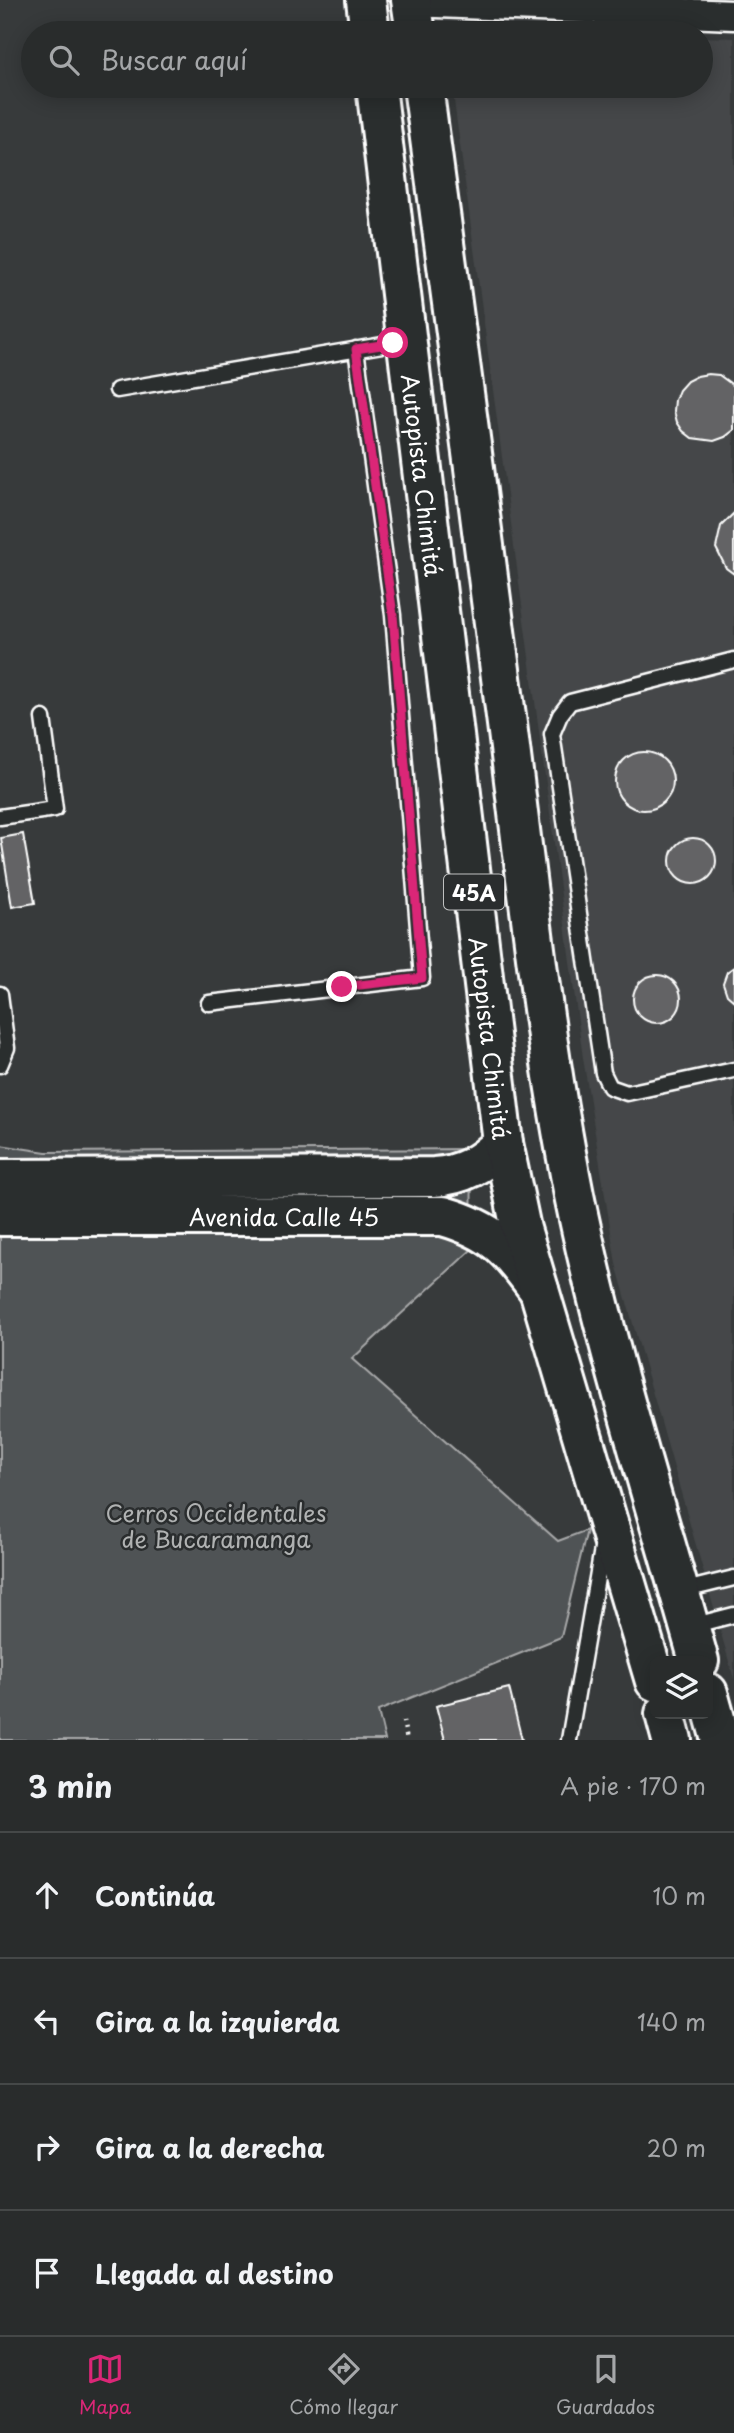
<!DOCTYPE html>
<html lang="es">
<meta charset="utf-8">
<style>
:root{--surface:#292c2c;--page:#353838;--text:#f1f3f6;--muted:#a5a7a9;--line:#454848;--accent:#db2777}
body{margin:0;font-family:"Playpen Sans",sans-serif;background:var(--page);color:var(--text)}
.controls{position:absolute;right:21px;bottom:21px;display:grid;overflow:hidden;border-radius:10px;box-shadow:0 4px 18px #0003}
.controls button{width:63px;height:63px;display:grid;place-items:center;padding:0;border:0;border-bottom:2px solid var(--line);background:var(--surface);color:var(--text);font:35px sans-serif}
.stop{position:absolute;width:21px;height:21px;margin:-16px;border:5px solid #db2777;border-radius:50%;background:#fff}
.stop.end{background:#db2777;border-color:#fff;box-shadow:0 2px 7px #0008}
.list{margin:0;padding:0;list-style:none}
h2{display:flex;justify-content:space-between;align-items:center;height:91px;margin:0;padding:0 28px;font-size:30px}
h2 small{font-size:23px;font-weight:400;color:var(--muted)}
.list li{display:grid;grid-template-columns:46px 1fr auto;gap:21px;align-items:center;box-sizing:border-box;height:126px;padding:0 28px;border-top:2px solid var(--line)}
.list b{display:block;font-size:26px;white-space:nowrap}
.list em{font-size:23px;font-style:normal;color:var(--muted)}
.icon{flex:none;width:38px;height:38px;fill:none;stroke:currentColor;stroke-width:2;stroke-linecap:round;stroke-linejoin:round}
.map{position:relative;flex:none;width:734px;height:1740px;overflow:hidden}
.search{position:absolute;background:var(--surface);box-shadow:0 4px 18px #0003;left:21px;right:21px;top:21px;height:77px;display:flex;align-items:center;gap:18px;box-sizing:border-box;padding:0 24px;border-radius:38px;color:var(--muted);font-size:26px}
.sheet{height:595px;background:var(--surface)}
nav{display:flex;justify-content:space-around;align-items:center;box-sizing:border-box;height:98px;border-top:2px solid var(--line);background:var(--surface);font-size:19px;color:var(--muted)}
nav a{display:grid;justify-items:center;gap:4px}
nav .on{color:var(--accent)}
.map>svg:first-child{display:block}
.built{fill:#444748}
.green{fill:#505354;stroke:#a8a9aa;stroke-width:2}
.building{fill:#636465;stroke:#fff;stroke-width:2}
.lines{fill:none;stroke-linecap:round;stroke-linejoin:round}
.lane-casing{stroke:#fff;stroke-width:19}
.street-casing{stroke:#fff;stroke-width:33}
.primary-casing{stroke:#fff;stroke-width:44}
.highway-casing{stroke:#fff;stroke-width:44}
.path{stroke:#fff;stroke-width:4.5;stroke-dasharray:2 5;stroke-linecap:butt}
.lane{stroke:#2a2d2e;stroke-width:14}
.street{stroke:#2a2d2e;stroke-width:28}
.primary{stroke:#2a2d2e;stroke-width:38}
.highway{stroke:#2a2d2e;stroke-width:38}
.route{stroke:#db2777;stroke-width:9}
.labels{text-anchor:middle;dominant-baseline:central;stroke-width:5;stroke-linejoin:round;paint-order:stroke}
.shield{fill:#2a2d2e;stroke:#bfc0c0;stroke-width:2}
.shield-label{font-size:21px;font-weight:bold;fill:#fff}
.street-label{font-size:23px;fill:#fff;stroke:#2a2d2e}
.park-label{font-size:23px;fill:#b0b2b2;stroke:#2a2d2e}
</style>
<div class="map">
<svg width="734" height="1740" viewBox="0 0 734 1740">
<rect width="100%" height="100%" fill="#373a3b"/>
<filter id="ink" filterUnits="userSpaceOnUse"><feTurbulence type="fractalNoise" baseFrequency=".0143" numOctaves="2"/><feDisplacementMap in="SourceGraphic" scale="14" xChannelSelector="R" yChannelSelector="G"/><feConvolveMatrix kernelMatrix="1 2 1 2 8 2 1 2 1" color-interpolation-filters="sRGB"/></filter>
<g filter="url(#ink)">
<!-- built -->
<path class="built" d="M 701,37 L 734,38 L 734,1679 L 616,1264 L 583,1058 L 452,86 L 701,86 Z"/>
<!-- green -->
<path class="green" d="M 0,1145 L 46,1152 L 472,1149 L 471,1250 L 352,1359 L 558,1541 L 587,1530 L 561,1637 L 378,1711 L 385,1740 L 0,1740 Z"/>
<!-- building -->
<path class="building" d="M 708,374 L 719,375 L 734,386 L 734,430 L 725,437 L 714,441 L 692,438 L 683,431 L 677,422 L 674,411 L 675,400 L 679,390 L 687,381 L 697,376 Z
M 734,513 L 734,574 L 726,568 L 716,548 L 721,526 Z
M615 781a29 29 0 1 1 58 0a29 29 0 1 1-58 0Z
M 23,834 L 35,903 L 12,907 L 1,838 Z
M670 861a23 23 0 1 1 46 0a23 23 0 1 1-46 0Z
M 734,967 L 734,1001 L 727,995 L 723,983 L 727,972 Z
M633 999a24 24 0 1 1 48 0a24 24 0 1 1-48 0Z
M 509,1688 L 522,1740 L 445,1740 L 436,1706 Z"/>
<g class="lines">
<!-- lane casing -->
<g class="lane-casing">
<path id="lane" d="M 117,390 L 406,341
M 734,660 L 570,702 L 560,715 L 552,734 L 603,1073 L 610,1087 L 627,1093 L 734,1070
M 0,817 L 55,809 L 43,718
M 0,994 L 7,1048 L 0,1065
M 209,1003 L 422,978 L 393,615 L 356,349
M 681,1591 L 734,1578
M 691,1626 L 734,1615
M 569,1740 L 603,1543"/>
</g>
<!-- street casing -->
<g class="street-casing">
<path id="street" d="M 411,2 L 734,15"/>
</g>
<!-- primary casing -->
<g class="primary-casing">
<g id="primary">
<path d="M 0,1179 L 434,1177 C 463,1175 482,1164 503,1143"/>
<path id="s1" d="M 0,1216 L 443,1216 C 495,1231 508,1249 539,1290"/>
</g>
</g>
<!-- highway casing -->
<g class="highway-casing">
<g id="highway">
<path d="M 366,0 L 370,33"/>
<path d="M 411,0 L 416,33"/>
<path id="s2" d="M 376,86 L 503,1143 L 521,1229 L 655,1681"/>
<path d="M 423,86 C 452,299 480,511 507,724 C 527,881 543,1039 574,1195 C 606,1352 656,1506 699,1661"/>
<path d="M 708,1693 L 721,1740"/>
<path d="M 665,1714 L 672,1740"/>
</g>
</g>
<!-- path -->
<path class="path" d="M 403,1721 L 407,1740"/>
<!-- lane -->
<use href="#lane" class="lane"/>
<!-- street -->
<use href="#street" class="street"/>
<!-- primary -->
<use href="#primary" class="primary"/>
<!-- highway -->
<use href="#highway" class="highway"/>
</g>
</g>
<g class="lines" filter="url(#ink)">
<!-- route -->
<path class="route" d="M 342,987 L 422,978 L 393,615 L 356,349 L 393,343"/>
</g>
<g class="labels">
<!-- shield labels -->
<rect class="shield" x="444" y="874.5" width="60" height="35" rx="5"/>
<g class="shield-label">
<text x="474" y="892">45A</text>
</g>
<!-- street labels -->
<g class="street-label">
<text stroke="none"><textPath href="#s2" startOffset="392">Autopista Chimitá</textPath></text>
<text stroke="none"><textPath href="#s2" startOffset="959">Autopista Chimitá</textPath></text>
<text stroke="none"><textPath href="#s1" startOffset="284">Avenida Calle 45</textPath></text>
</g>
<!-- park labels -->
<g class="park-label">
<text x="216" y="1512">Cerros Occidentales<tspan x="216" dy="26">de Bucaramanga</tspan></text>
</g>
</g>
</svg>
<div class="controls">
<button><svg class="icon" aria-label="layers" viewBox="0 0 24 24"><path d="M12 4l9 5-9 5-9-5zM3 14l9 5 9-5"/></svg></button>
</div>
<div class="stop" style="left:393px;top:343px"></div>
<div class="stop end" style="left:342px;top:987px"></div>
<div class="search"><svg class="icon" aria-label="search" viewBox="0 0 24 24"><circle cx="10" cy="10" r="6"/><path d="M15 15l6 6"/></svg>Buscar aquí</div>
</div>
<section class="sheet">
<h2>3 min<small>A pie · 170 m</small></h2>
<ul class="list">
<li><svg class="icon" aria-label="ahead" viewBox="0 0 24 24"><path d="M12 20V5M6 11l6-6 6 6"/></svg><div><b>Continúa</b></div><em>10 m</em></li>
<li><svg class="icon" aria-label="left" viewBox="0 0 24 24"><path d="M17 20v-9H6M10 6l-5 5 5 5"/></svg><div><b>Gira a la izquierda</b></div><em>140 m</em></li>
<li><svg class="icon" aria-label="right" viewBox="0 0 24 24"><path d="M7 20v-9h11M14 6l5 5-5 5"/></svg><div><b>Gira a la derecha</b></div><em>20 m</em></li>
<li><svg class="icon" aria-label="arrive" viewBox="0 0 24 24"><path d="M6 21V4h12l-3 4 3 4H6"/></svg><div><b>Llegada al destino</b></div></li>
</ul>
</section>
<nav>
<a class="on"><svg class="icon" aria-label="map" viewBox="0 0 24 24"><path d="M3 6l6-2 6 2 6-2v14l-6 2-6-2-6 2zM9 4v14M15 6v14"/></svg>Mapa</a>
<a><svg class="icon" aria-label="directions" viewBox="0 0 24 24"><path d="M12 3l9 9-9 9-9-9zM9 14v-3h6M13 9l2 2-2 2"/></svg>Cómo llegar</a>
<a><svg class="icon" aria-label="saved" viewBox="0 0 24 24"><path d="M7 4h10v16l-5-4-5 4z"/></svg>Guardados</a>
</nav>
